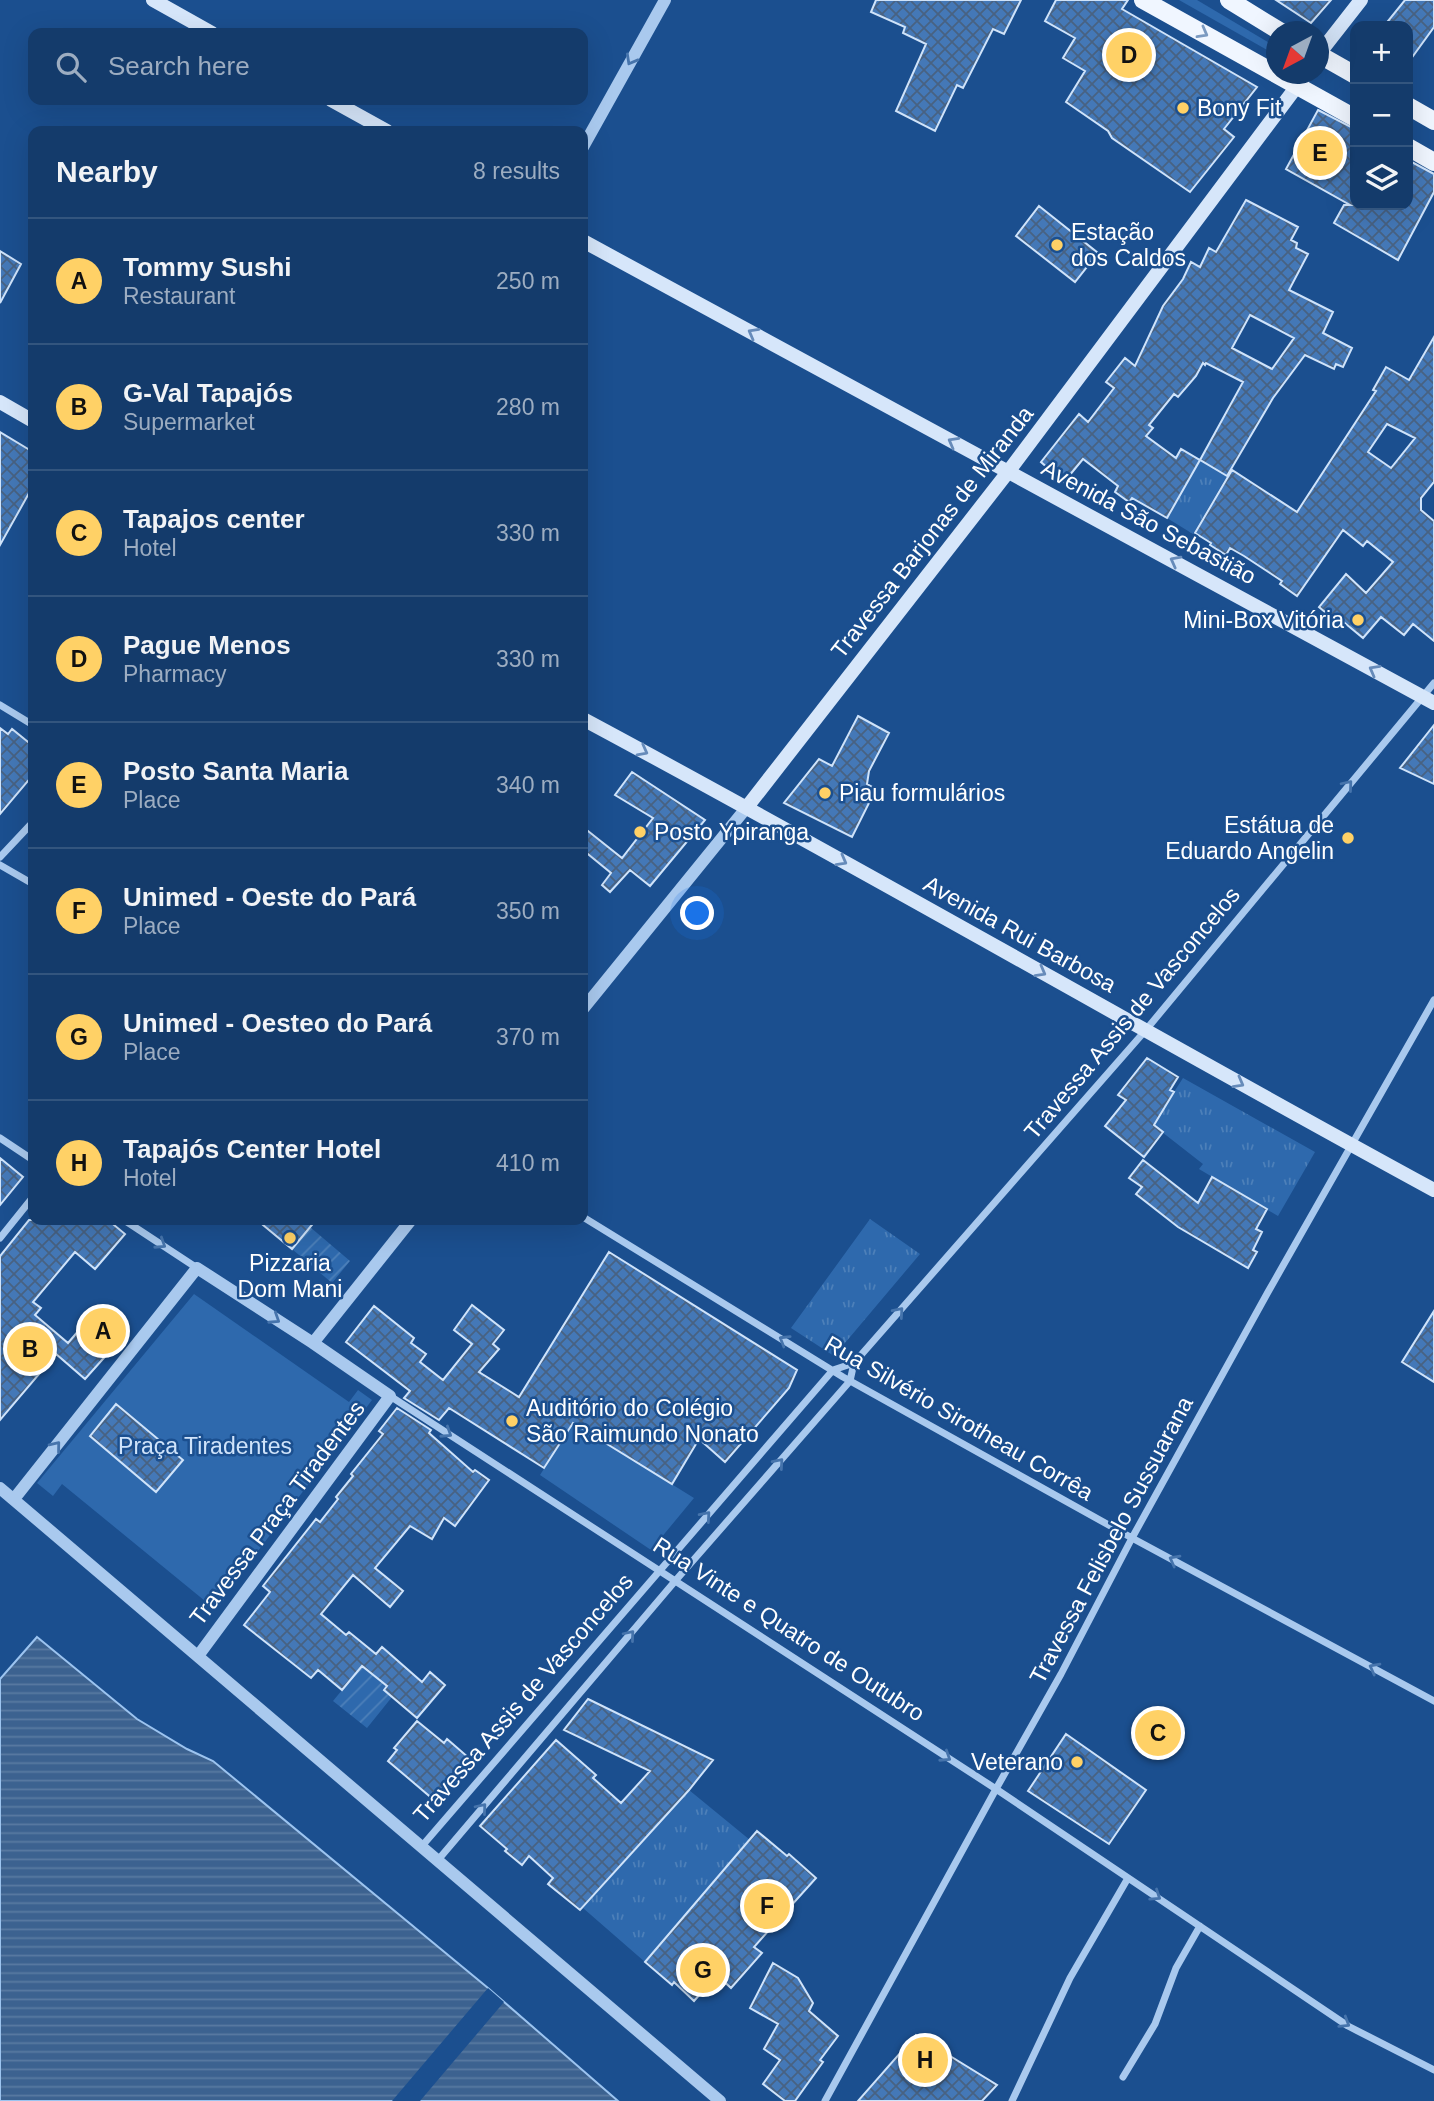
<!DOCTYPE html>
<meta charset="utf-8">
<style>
:root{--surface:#143b6b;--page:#1d4271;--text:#f1f3f6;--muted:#9dadc1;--line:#33557e;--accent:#ffd166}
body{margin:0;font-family:Helvetica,sans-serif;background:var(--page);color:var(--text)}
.controls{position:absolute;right:21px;top:21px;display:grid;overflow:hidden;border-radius:14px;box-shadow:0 7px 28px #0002}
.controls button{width:63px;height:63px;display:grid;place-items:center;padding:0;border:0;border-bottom:2px solid var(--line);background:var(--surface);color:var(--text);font:35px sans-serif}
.compass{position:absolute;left:1266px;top:21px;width:63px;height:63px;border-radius:50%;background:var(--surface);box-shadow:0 7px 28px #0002;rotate:221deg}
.you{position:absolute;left:698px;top:914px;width:24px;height:24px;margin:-18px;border:5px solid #fff;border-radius:50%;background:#1a73e8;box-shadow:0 0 0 10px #1a73e833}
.badge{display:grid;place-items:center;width:46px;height:46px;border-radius:50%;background:var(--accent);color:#111;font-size:23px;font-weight:700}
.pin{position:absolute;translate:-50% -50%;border:4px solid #fff;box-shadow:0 2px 7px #0006}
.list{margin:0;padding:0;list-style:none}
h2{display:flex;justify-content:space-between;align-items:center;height:91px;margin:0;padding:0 28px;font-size:30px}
h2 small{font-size:23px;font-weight:400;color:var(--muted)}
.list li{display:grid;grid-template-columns:46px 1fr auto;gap:21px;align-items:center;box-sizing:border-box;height:126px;padding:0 28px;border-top:2px solid var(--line)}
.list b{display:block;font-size:26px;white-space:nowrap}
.list p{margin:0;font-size:23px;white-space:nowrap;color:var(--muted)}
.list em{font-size:23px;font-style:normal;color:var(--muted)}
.icon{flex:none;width:38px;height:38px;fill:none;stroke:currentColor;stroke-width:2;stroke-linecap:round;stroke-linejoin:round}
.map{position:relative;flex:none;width:1434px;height:2101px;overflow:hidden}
.search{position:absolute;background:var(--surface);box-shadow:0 7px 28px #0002;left:28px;top:28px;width:560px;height:77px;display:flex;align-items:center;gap:18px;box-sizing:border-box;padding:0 24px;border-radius:14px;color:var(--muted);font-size:26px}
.panel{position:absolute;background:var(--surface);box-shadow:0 7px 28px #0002;left:28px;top:126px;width:560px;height:1099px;border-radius:14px}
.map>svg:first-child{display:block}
.grass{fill:url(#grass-tufts)}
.park{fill:#2e69ad}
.garden{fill:url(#garden-furrows)}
.water{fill:url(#water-rules);stroke:#9cc4f0;stroke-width:2}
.pier{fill:#1b4f8f}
.building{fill:url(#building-cross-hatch);stroke:#cfe3fa;stroke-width:2;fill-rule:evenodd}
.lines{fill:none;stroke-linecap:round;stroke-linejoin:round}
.minor{stroke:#a9c9ee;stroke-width:7}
.tertiary{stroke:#a9c9ee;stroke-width:12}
.secondary{stroke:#d6e6fa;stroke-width:14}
.primary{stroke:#f0f6ff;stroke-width:18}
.oneway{stroke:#7b9ac1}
.oneway2{stroke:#4674ac}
.oneway3{stroke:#668bba}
.poi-dot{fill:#ffd166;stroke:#1b4f8f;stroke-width:2.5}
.labels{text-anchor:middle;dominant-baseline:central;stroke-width:5;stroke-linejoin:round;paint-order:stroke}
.poi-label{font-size:23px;fill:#fff;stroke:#1b4f8f;text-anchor:start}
.street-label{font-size:23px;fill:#fff;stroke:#1b4f8f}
.park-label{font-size:23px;fill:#cfe3fa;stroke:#1b4f8f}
</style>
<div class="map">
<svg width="1434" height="2101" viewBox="0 0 1434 2101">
<defs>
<pattern id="grass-tufts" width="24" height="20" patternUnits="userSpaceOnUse" patternTransform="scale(1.75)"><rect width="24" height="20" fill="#2e69ad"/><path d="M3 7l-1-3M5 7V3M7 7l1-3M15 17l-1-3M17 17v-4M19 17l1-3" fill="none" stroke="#4d80b9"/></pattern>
<pattern id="garden-furrows" width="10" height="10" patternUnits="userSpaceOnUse" patternTransform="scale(1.75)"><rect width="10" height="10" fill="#2e69ad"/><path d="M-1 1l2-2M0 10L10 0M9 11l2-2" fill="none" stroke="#4d80b9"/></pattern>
<pattern id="water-rules" width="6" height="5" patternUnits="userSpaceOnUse" patternTransform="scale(1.75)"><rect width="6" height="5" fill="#3c6290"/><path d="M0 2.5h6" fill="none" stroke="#597aa1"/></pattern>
<pattern id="building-cross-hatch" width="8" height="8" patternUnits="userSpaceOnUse" patternTransform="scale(1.75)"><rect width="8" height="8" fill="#4478b7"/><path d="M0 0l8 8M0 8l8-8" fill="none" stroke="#486282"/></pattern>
</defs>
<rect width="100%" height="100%" fill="#1b4f8f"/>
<!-- grass -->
<path class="grass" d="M 1200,460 L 1227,476 L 1193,534 L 1167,518 Z
M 1183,1078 L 1315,1152 L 1278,1216 L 1199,1169 L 1203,1164 L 1153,1125 Z
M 870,1219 L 920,1254 L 834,1356 L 791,1328 Z
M 689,1790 L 750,1840 L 645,1962 L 583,1908 Z"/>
<!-- park -->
<path class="park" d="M 1179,0 L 1197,0 L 1276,47 L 1276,55 Z
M 194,1294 L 349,1402 L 358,1390 L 372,1400 L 252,1559 L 243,1560 L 226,1583 L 224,1600 L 216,1610 L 62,1484 L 53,1496 L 37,1483 Z
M 573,1423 L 694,1498 L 651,1550 L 540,1475 Z"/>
<!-- garden -->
<path class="garden" d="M 310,1227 L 350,1261 L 332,1283 L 292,1249 Z
M 362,1666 L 387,1686 L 384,1690 L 392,1697 L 367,1728 L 333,1701 Z"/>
<!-- water -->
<path class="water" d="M 37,1637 L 137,1719 L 187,1749 L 213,1761 L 488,1988 L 618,2101 L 0,2101 L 0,1679 Z"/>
<!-- pier -->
<path class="pier" d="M 488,1988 L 504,2002 L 420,2101 L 392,2101 Z"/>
<!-- building -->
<path class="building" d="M 876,0 L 1021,0 L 1004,34 L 993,29 L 963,88 L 957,85 L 935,131 L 896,111 L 926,44 L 903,33 L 905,27 L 871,12 Z
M 1056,0 L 1128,0 L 1122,9 L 1257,87 L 1224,129 L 1234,137 L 1190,192 L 1112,138 L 1108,131 L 1066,102 L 1085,71 L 1063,58 L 1075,38 L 1045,21 Z
M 1276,0 L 1331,0 L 1311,23 Z
M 1405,0 L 1434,0 L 1434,27 L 1408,63 L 1408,26 L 1384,26 Z
M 1318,110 L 1355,129 L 1355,205 L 1408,205 L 1408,160 L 1434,174 L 1434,192 L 1398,260 L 1334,223 L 1344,205 L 1350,205 L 1286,169 Z
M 1246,200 L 1298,227 L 1291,240 L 1297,243 L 1296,248 L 1308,254 L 1289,290 L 1333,312 L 1323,333 L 1352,348 L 1343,367 L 1336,364 L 1334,369 L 1305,355 L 1273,398 L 1227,476 L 1200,460 L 1167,518 L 1132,498 L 1129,502 L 1115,492 L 1118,486 L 1083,459 L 1064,482 L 1041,462 L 1079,414 L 1088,422 L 1114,388 L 1106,382 L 1125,358 L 1135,366 L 1163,306 L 1183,279 L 1191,262 L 1200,267 L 1209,248 L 1216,252 ZM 1250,315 L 1294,338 L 1272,369 L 1232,348 ZM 1203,363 L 1205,365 L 1206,363 L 1243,382 L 1200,460 L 1181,449 L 1176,458 L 1146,436 L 1153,428 L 1149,425 L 1174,394 L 1178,397 L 1196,376 Z
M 1039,206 L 1098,253 L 1075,282 L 1016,236 Z
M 0,251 L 21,264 L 0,303 Z
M 1434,337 L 1434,482 L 1421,498 L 1421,510 L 1434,521 L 1434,641 L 1413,624 L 1404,635 L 1381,617 L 1363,638 L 1340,619 L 1337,622 L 1319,607 L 1346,574 L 1366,593 L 1393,562 L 1367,541 L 1363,546 L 1343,530 L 1297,596 L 1280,584 L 1282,581 L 1244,556 L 1230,548 L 1226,555 L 1210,545 L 1211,543 L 1195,533 L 1232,470 L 1297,512 L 1376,391 L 1373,390 L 1386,367 L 1409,380 ZM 1387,424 L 1415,438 L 1391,468 L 1368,452 Z
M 0,432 L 33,452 L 33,486 L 0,545 Z
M 858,716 L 889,733 L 869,771 L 867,784 L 876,789 L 852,837 L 784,803 L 819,759 L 832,766 Z
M 1434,725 L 1434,784 L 1400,768 Z
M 0,728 L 8,734 L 12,729 L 33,746 L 33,775 L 0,814 Z
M 632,772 L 705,820 L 650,886 L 630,870 L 610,892 L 602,885 L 611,873 L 583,850 L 583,827 L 622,858 L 653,818 L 615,795 Z
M 1147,1058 L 1178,1077 L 1170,1090 L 1174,1092 L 1154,1125 L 1163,1132 L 1144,1157 L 1105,1126 L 1126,1100 L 1118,1095 Z
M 0,1158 L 23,1177 L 0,1205 Z
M 1143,1160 L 1198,1203 L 1212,1177 L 1267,1209 L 1256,1229 L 1262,1232 L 1253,1250 L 1257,1252 L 1248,1268 L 1178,1227 L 1136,1194 L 1142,1187 L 1129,1178 Z
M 29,1220 L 108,1220 L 125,1234 L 95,1269 L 75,1252 L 33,1302 L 41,1308 L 35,1315 L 68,1343 L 98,1308 L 127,1332 L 85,1379 L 56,1354 L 0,1420 L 0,1256 Z
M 257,1220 L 316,1220 L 292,1249 Z
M 609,1252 L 797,1370 L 789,1388 L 725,1462 L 699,1439 L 672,1484 L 573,1423 L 544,1468 L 449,1408 L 439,1420 L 404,1398 L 410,1391 L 346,1342 L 374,1306 L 414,1338 L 411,1343 L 426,1354 L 420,1362 L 443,1380 L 472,1344 L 454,1330 L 472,1305 L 504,1330 L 493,1344 L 499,1349 L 479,1372 L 519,1397 Z
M 1434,1311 L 1434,1382 L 1402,1362 Z
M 116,1404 L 183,1460 L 156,1492 L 90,1436 Z
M 397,1408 L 431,1430 L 429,1433 L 473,1472 L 475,1470 L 489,1480 L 455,1526 L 444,1518 L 432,1539 L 410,1526 L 375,1568 L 403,1591 L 390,1607 L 353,1575 L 321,1614 L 346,1635 L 349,1632 L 376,1654 L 382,1647 L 422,1682 L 430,1672 L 445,1685 L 417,1718 L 384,1690 L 387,1686 L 362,1666 L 342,1690 L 318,1670 L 311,1678 L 244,1625 L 270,1592 L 263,1586 L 316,1519 L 320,1522 L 338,1499 L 336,1497 L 353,1476 L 351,1474 L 383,1434 L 379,1431 Z
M 588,1699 L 713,1760 L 689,1790 L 580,1910 L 548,1884 L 553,1878 L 529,1856 L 522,1865 L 505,1851 L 507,1849 L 480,1826 L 556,1740 L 596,1775 L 593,1778 L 621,1803 L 650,1771 L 564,1730 Z
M 417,1721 L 444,1743 L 447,1739 L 469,1758 L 434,1800 L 388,1761 L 397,1750 L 394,1748 Z
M 1066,1734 L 1146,1790 L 1109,1844 L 1028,1791 Z
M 757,1831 L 787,1856 L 789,1854 L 816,1878 L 754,1947 L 762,1953 L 731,1988 L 717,1975 L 694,2001 L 674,1982 L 672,1985 L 645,1962 Z
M 773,1963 L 798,1978 L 813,2003 L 809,2011 L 838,2036 L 820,2060 L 823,2062 L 795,2101 L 785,2101 L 763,2084 L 780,2060 L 764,2049 L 778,2024 L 750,2008 Z
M 916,2035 L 997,2085 L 982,2101 L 858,2101 Z"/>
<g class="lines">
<!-- minor -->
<path class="minor" d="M 0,705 L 33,725
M 0,857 L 33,822
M 0,865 L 33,884
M 0,1138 L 33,1160
M 583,1217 L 843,1377 L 1132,1538 L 1434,1701
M 124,1220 L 197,1268
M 0,1238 L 33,1197
M 390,1396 L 996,1789 L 1348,2026 L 1434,2070
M 422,1846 L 833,1370 L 854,1363
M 438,1860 L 676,1580 L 850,1381 L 854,1363 L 1145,1031 L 1434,683
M 1123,2077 L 1155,2024 L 1176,1968 L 1200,1926
M 825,2101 L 996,1789 L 1061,1674 L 1132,1538 L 1268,1292 L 1434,1000
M 1012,2101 L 1070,1978 L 1128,1878"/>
<!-- tertiary -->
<path class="tertiary" d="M 583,147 L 665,0
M 583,1009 L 747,807
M 313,1343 L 411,1220
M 0,1488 L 720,2101
M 14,1499 L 197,1268 L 313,1343 L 390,1396 L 198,1656"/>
<!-- secondary -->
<path class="secondary" d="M 153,0 L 212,33
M 1318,55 L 1361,0
M 331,100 L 387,131
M 583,241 L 1434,703
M 0,402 L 33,421
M 583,719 C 869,872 1149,1035 1434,1190
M 747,807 L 1008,472 L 1306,74"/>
<!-- primary -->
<path class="primary" d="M 1143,0 L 1355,118
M 1229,0 L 1281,32
M 1318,54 L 1355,75
M 1408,106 L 1434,121
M 1408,147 L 1434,162"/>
</g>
<!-- one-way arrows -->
<defs><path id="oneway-chevron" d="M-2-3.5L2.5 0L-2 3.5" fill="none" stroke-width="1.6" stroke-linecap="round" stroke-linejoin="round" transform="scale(1.75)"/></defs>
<use class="oneway" href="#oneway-chevron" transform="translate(1203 33) rotate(29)"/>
<g class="oneway2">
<use href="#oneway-chevron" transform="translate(631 60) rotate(119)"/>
<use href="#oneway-chevron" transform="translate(1348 785) rotate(-50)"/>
<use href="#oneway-chevron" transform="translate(161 1244) rotate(33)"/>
<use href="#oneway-chevron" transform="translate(899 1312) rotate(-49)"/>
<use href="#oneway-chevron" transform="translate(275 1319) rotate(33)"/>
<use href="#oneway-chevron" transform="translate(784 1340) rotate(-149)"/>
<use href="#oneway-chevron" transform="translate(447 1433) rotate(33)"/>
<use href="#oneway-chevron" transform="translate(56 1446) rotate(-51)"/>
<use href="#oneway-chevron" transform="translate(779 1463) rotate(-49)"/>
<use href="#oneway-chevron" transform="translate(706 1516) rotate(-49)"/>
<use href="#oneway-chevron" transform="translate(1174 1560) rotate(-152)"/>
<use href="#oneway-chevron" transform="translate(630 1635) rotate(-50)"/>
<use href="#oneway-chevron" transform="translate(1374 1668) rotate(-152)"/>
<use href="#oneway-chevron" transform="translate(946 1757) rotate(33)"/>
<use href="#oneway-chevron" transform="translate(482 1808) rotate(-50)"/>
<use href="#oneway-chevron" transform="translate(1156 1896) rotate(34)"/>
<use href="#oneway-chevron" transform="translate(1345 2023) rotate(32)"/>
</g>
<g class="oneway3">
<use href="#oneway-chevron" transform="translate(753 333) rotate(-151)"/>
<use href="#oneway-chevron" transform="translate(953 442) rotate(-151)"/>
<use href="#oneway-chevron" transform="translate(1175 561) rotate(-152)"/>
<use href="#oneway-chevron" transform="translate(1374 670) rotate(-151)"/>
<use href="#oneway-chevron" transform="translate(643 751) rotate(28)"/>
<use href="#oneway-chevron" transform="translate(842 861) rotate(29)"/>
<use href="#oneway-chevron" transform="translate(1041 972) rotate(29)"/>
<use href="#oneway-chevron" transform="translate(1239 1083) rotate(29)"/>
</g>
<!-- markers -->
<g class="poi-dot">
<circle cx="1183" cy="108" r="7"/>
<circle cx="1057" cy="245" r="7"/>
<circle cx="1358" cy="620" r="7"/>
<circle cx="825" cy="793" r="7"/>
<circle cx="640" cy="832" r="7"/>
<circle cx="1348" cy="838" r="7"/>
<circle cx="290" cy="1238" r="7"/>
<circle cx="512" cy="1421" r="7"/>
<circle cx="1077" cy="1762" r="7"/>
</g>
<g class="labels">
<!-- poi labels -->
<g class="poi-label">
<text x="1197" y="108">Bony Fit</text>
<text x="1071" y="232">Estação<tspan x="1071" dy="26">dos Caldos</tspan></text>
<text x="1344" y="620" text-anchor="end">Mini-Box Vitória</text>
<text x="839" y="793">Piau formulários</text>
<text x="1334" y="825" text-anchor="end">Estátua de<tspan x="1334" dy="26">Eduardo Angelin</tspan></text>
<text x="654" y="832">Posto Ypiranga</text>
<text x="290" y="1263" text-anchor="middle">Pizzaria<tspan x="290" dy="26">Dom Mani</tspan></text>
<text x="526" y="1408">Auditório do Colégio<tspan x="526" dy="26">São Raimundo Nonato</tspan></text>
<text x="1063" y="1762" text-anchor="end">Veterano</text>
</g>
<!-- street labels -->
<g class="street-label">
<text transform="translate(1149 522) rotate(28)">Avenida São Sebastião</text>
<text transform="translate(932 532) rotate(-52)">Travessa Barjonas de Miranda</text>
<text transform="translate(1020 934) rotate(29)">Avenida Rui Barbosa</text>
<text transform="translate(1132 1013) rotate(-50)">Travessa Assis de Vasconcelos</text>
<text transform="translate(959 1418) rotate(30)">Rua Silvério Sirotheau Corrêa</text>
<text transform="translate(277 1513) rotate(-53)">Travessa Praça Tiradentes</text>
<text transform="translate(1111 1540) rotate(-62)">Travessa Felisbelo Sussuarana</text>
<text transform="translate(789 1629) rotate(33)">Rua Vinte e Quatro de Outubro</text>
<text transform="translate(523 1698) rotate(-49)">Travessa Assis de Vasconcelos</text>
</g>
<!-- park labels -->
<g class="park-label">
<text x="205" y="1446">Praça Tiradentes</text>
</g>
</g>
</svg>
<div class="controls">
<button>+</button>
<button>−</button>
<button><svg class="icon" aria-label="layers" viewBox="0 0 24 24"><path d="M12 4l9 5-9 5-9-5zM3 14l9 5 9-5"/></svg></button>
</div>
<svg class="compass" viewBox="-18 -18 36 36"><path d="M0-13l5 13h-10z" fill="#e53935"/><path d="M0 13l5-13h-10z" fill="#9dadc1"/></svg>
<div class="you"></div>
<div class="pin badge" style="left:103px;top:1331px">A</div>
<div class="pin badge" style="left:30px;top:1349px">B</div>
<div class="pin badge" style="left:1158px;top:1733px">C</div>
<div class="pin badge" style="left:1129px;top:55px">D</div>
<div class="pin badge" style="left:1320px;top:153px">E</div>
<div class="pin badge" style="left:767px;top:1906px">F</div>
<div class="pin badge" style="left:703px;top:1970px">G</div>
<div class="pin badge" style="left:925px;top:2060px">H</div>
<div class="search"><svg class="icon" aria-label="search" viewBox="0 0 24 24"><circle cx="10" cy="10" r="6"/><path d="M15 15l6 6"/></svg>Search here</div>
<section class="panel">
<h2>Nearby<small>8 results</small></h2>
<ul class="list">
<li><span class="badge">A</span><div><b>Tommy Sushi</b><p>Restaurant</p></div><em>250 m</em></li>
<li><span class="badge">B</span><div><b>G-Val Tapajós</b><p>Supermarket</p></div><em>280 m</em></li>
<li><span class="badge">C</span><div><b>Tapajos center</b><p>Hotel</p></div><em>330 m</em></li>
<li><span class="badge">D</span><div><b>Pague Menos</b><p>Pharmacy</p></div><em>330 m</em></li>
<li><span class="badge">E</span><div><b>Posto Santa Maria</b><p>Place</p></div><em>340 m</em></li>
<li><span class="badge">F</span><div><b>Unimed - Oeste do Pará</b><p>Place</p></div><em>350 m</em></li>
<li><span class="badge">G</span><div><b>Unimed - Oesteo do Pará</b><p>Place</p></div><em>370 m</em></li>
<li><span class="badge">H</span><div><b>Tapajós Center Hotel</b><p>Hotel</p></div><em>410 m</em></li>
</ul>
</section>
</div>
